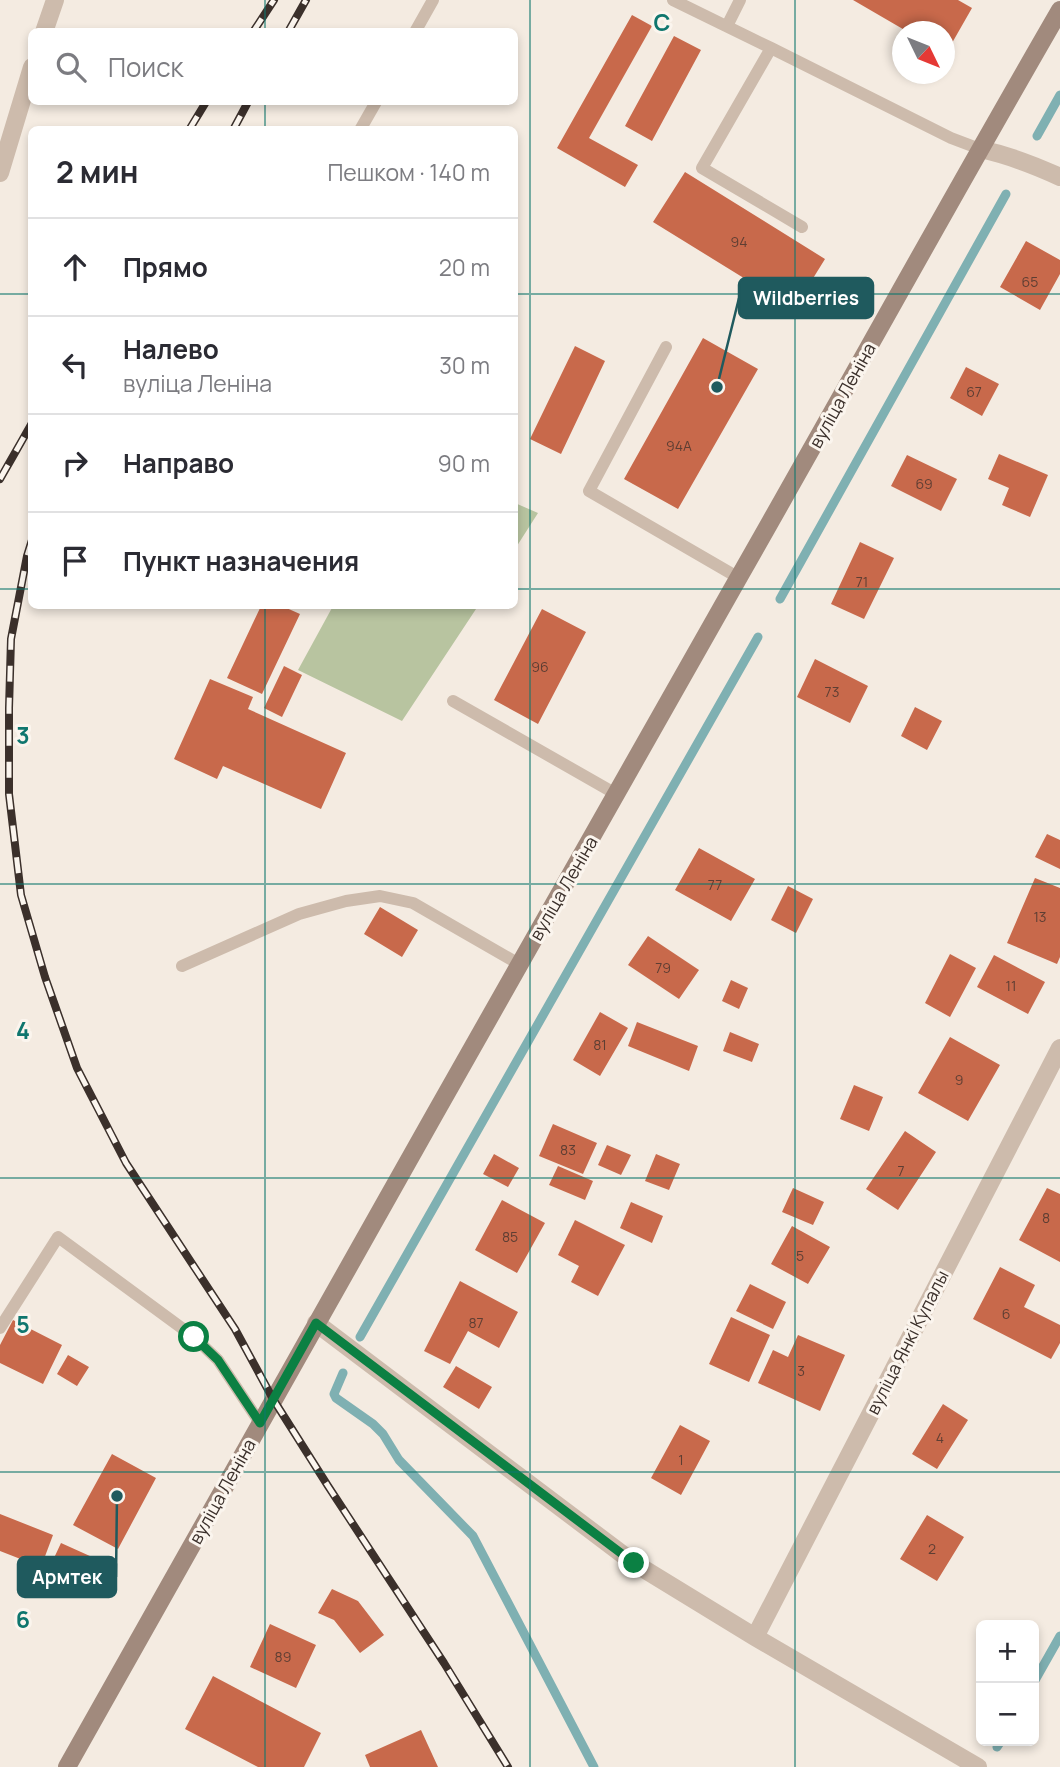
<!DOCTYPE html>
<html lang="ru">
<meta charset="utf-8">
<style>
:root{--surface:#fff;--page:#f2f2f3;--text:#2b2b33;--muted:#7c7c81;--line:#e1e1e2}
body{margin:0;font-family:Manrope,sans-serif;background:var(--page);color:var(--text)}
.controls{position:absolute;right:21px;bottom:21px;display:grid;overflow:hidden;border-radius:10px;box-shadow:0 4px 10px #0003}
.controls button{width:63px;height:63px;display:grid;place-items:center;padding:0;border:0;border-bottom:2px solid var(--line);background:var(--surface);color:var(--text);font:35px sans-serif}
.compass{position:absolute;left:892px;top:21px;width:63px;height:63px;border-radius:50%;background:var(--surface);box-shadow:0 4px 10px #0003;rotate:133deg}
.stop{position:absolute;width:21px;height:21px;margin:-16px;border:5px solid #0b8043;border-radius:50%;background:#fff}
.stop.end{background:#0b8043;border-color:#fff;box-shadow:0 2px 7px #0008}
.list{margin:0;padding:0;list-style:none}
h2{display:flex;justify-content:space-between;align-items:center;height:91px;margin:0;padding:0 28px;font-size:30px}
h2 small{font-size:23px;font-weight:400;color:var(--muted)}
.list li{display:grid;grid-template-columns:46px 1fr auto;gap:21px;align-items:center;box-sizing:border-box;height:98px;padding:0 28px;border-top:2px solid var(--line)}
.list b{display:block;font-size:26px;white-space:nowrap}
.list p{margin:0;font-size:23px;white-space:nowrap;color:var(--muted)}
.list em{font-size:23px;font-style:normal;color:var(--muted)}
.icon{flex:none;width:38px;height:38px;fill:none;stroke:currentColor;stroke-width:2;stroke-linecap:round;stroke-linejoin:round}
.map{position:relative;flex:none;width:1060px;height:1767px;overflow:hidden}
.search{position:absolute;background:var(--surface);box-shadow:0 4px 10px #0003;left:28px;top:28px;width:490px;height:77px;display:flex;align-items:center;gap:18px;box-sizing:border-box;padding:0 24px;border-radius:10px;color:var(--muted);font-size:26px}
.panel{position:absolute;background:var(--surface);box-shadow:0 4px 10px #0003;left:28px;top:126px;width:490px;height:483px;border-radius:10px}
.map>svg:first-child{display:block}
.green{fill:#b8c4a0}
.lines{fill:none;stroke-linecap:round;stroke-linejoin:round}
.stream{stroke:#7fb0b2;stroke-width:9}
.building{fill:#c8694b}
.service{stroke:#cdbbac;stroke-width:12}
.minor{stroke:#cdbbac;stroke-width:18}
.secondary{stroke:#a18a7d;stroke-width:18}
.rail-casing{stroke:#3b302b;stroke-width:8}
.rail{stroke:#fbf5ee;stroke-width:5;stroke-dasharray:16;stroke-linecap:butt}
.route{stroke:#0b8043;stroke-width:9}
.grid{fill:none;stroke:#0f766e;stroke-width:2;stroke-opacity:0.55}
.labels{text-anchor:middle;dominant-baseline:central;stroke-width:6;stroke-linejoin:round;paint-order:stroke}
.number-label{font-size:14px;fill:#5e3e33}
.street-label{font-size:18px;fill:#3b302b;stroke:#fbf5ee}
.grid-label{font-size:23px;text-anchor:middle;font-weight:bold;fill:#0f766e;stroke:#fbf5ee;stroke-width:6;stroke-linejoin:round;paint-order:stroke}
.leader{fill:none;stroke:#1f5a5e;stroke-width:2.5}
.callout-dot{fill:#1f5a5e;stroke:#fbf5ee;stroke-width:2.5}
.callout{fill:#1f5a5e;stroke:#1f5a5e;stroke-width:2.5}
.callout-label{font-size:19px;text-anchor:middle;font-weight:bold;fill:#fff}
</style>
<div class="map">
<svg width="1060" height="1767" viewBox="0 0 1060 1767">
<rect width="100%" height="100%" fill="#f4ebe1"/>
<!-- green -->
<path class="green" d="M 515,503 L 538,513 L 515,549 Z
M 333,606 L 478,606 L 402,721 L 298,670 Z"/>
<g class="lines">
<!-- stream -->
<path class="stream" d="M 1037,136 L 1060,95
M 780,599 L 1006,194
M 360,1337 L 758,637
M 343,1373 L 334,1394 L 336,1398 L 373,1424 L 383,1434 L 399,1460 L 473,1536 L 594,1767
M 1034,1682 L 1060,1636
M 997,1747 L 1001,1741"/>
</g>
<!-- building -->
<path class="building" d="M 853,0 L 958,0 L 972,8 L 944,57 L 944,32 L 908,32 Z
M 632,15 L 652,26 L 589,138 L 638,165 L 625,187 L 557,148 Z
M 674,36 L 701,50 L 652,141 L 625,126 Z
M 685,172 L 825,259 L 794,309 L 653,222 Z
M 1026,241 L 1060,260 L 1060,274 L 1040,310 L 1000,287 Z
M 703,338 L 758,369 L 678,509 L 624,479 Z
M 575,346 L 605,361 L 561,454 L 530,439 Z
M 966,367 L 999,384 L 982,416 L 950,398 Z
M 999,454 L 1048,475 L 1030,517 L 1002,505 L 1009,488 L 988,479 Z
M 907,455 L 957,479 L 941,511 L 891,486 Z
M 860,542 L 894,558 L 864,619 L 831,604 Z
M 261,606 L 282,606 L 300,614 L 262,694 L 227,678 Z
M 542,609 L 586,632 L 538,724 L 494,700 Z
M 815,659 L 868,686 L 850,723 L 797,697 Z
M 284,666 L 302,675 L 282,717 L 264,708 Z
M 210,679 L 253,697 L 248,709 L 346,753 L 321,809 L 223,766 L 217,779 L 174,759 Z
M 915,707 L 942,721 L 927,750 L 901,736 Z
M 1047,834 L 1060,840 L 1060,869 L 1035,857 Z
M 699,848 L 755,879 L 731,921 L 675,890 Z
M 1035,878 L 1060,888 L 1060,957 L 1057,964 L 1007,943 Z
M 788,886 L 813,899 L 796,933 L 771,920 Z
M 380,907 L 418,930 L 402,957 L 364,934 Z
M 648,936 L 699,970 L 679,999 L 628,965 Z
M 950,954 L 976,968 L 950,1017 L 925,1003 Z
M 994,955 L 1045,982 L 1028,1014 L 977,987 Z
M 731,980 L 748,988 L 739,1009 L 722,1001 Z
M 600,1012 L 628,1028 L 600,1076 L 573,1060 Z
M 637,1022 L 698,1046 L 689,1071 L 628,1046 Z
M 730,1032 L 759,1044 L 752,1062 L 723,1051 Z
M 950,1037 L 1000,1065 L 968,1121 L 918,1093 Z
M 854,1085 L 883,1097 L 869,1131 L 840,1119 Z
M 553,1124 L 597,1143 L 583,1174 L 539,1156 Z
M 905,1131 L 936,1152 L 898,1210 L 866,1189 Z
M 607,1145 L 631,1155 L 621,1175 L 598,1165 Z
M 494,1154 L 519,1168 L 508,1187 L 483,1174 Z
M 656,1154 L 680,1164 L 669,1190 L 645,1181 Z
M 558,1166 L 593,1181 L 585,1200 L 549,1185 Z
M 793,1188 L 824,1202 L 813,1225 L 782,1212 Z
M 1047,1188 L 1060,1194 L 1060,1262 L 1019,1240 Z
M 502,1200 L 545,1223 L 517,1273 L 475,1250 Z
M 631,1202 L 663,1216 L 652,1243 L 620,1228 Z
M 575,1220 L 625,1245 L 598,1296 L 571,1282 L 579,1266 L 558,1255 Z
M 792,1226 L 830,1247 L 808,1284 L 771,1264 Z
M 1000,1267 L 1035,1285 L 1024,1307 L 1060,1325 L 1060,1343 L 1051,1359 L 973,1319 Z
M 460,1281 L 518,1312 L 499,1348 L 468,1331 L 450,1364 L 424,1351 Z
M 750,1284 L 786,1302 L 773,1329 L 736,1311 Z
M 731,1317 L 770,1335 L 749,1382 L 709,1364 Z
M 13,1320 L 62,1345 L 43,1384 L 0,1363 L 0,1345 Z
M 798,1335 L 845,1355 L 820,1411 L 758,1383 L 773,1350 L 788,1357 Z
M 68,1355 L 89,1367 L 77,1386 L 57,1374 Z
M 456,1366 L 492,1387 L 479,1409 L 443,1387 Z
M 943,1404 L 968,1420 L 937,1469 L 912,1454 Z
M 680,1425 L 710,1441 L 681,1495 L 651,1478 Z
M 112,1454 L 156,1478 L 118,1549 L 73,1525 Z
M 0,1514 L 53,1535 L 41,1567 L 0,1551 Z
M 927,1515 L 964,1537 L 937,1581 L 900,1559 Z
M 61,1543 L 101,1561 L 87,1592 L 47,1573 Z
M 332,1589 L 358,1601 L 384,1635 L 360,1653 L 334,1620 L 318,1613 Z
M 270,1624 L 316,1645 L 296,1688 L 250,1667 Z
M 213,1676 L 321,1733 L 304,1767 L 258,1767 L 185,1729 Z
M 421,1730 L 438,1767 L 370,1767 L 365,1755 Z"/>
<g class="lines">
<!-- service -->
<path class="service" d="M 673,0 L 771,48 L 951,138 L 980,149
M 727,26 L 740,0
M 415,32 L 433,0
M 771,48 L 702,168 L 802,227
M 360,130 L 376,102
M 666,347 L 589,491 L 739,578
M 453,701 L 616,794
M 182,966 L 299,914 L 346,901 L 380,896 L 413,903 L 519,964
M 0,1328 L 58,1237 L 194,1337 L 218,1360 L 260,1423"/>
<!-- minor -->
<path class="minor" d="M 44,32 L 55,0
M 980,149 C 1008,155 1034,165 1060,177
M 0,173 L 32,67
M 316,1323 L 634,1563 L 755,1637 L 978,1767
M 755,1637 L 1060,1048"/>
<!-- secondary -->
<path class="secondary" d="M 67,1767 C 288,1372 512,978 735,584 C 844,393 950,200 1060,10"/>
<!-- rail casing -->
<g class="rail-casing">
<path id="rail" d="M 253,32 L 274,0
M 288,32 L 306,0
M 189,130 L 206,102
M 233,130 L 248,102
M 0,479 L 32,423
M 32,540 L 27,556 L 11,639 L 9,708 L 9,794 L 21,895 L 45,977 L 77,1068 L 126,1163 L 235,1329 L 273,1399 L 328,1486 L 444,1663 L 508,1767"/>
</g>
<!-- rail -->
<use href="#rail" class="rail"/>
</g>
<g class="lines">
<!-- route -->
<path class="route" d="M 194,1337 L 218,1360 L 260,1423 L 316,1323 L 634,1563"/>
</g>
<!-- grid -->
<path class="grid" d="M 265,0 L 265,32M 530,0 L 530,1767M 795,0 L 795,1767M 265,102 L 265,130M 0,294 L 32,294M 514,294 L 1060,294M 0,589 L 32,589M 514,589 L 1060,589M 265,606 L 265,1767M 0,884 L 1060,884M 0,1178 L 1060,1178M 0,1472 L 1060,1472"/>
<g class="labels">
<!-- number labels -->
<g class="number-label">
<text x="739" y="241">94</text>
<text x="1030" y="281">65</text>
<text x="974" y="391">67</text>
<text x="679" y="445">94А</text>
<text x="924" y="483">69</text>
<text x="862" y="581">71</text>
<text x="540" y="666">96</text>
<text x="832" y="691">73</text>
<text x="715" y="884">77</text>
<text x="1040" y="916">13</text>
<text x="663" y="967">79</text>
<text x="1011" y="985">11</text>
<text x="600" y="1044">81</text>
<text x="959" y="1079">9</text>
<text x="568" y="1149">83</text>
<text x="901" y="1170">7</text>
<text x="1046" y="1217">8</text>
<text x="510" y="1236">85</text>
<text x="800" y="1255">5</text>
<text x="1006" y="1313">6</text>
<text x="476" y="1322">87</text>
<text x="801" y="1370">3</text>
<text x="940" y="1437">4</text>
<text x="681" y="1459">1</text>
<text x="932" y="1548">2</text>
<text x="283" y="1656">89</text>
</g>
<!-- street labels -->
<g class="street-label">
<text transform="translate(842 395) rotate(-61)">вуліца Леніна</text>
<text transform="translate(563 888) rotate(-60)">вуліца Леніна</text>
<text transform="translate(907 1342) rotate(-63)">вуліца Янкі Купалы</text>
<text transform="translate(222 1491) rotate(-61)">вуліца Леніна</text>
</g>
</g>
<g class="grid-label">
<text x="662" y="31">C</text>
<text x="23" y="744">3</text>
<text x="23" y="1039">4</text>
<text x="23" y="1333">5</text>
<text x="23" y="1628">6</text>
</g>
<!-- callouts -->
<path class="leader" d="M717 387L739 298M117 1496L116 1577"/>
<g class="callout-dot">
<circle cx="717" cy="387" r="7"/>
<circle cx="117" cy="1496" r="7"/>
</g>
<g class="callout">
<rect x="739" y="278" width="134" height="40" rx="7"/>
<rect x="18" y="1557" width="98" height="40" rx="7"/>
</g>
<g class="callout-label">
<text x="806" y="305">Wildberries</text>
<text x="67" y="1584">Армтек</text>
</g>
</svg>
<div class="controls">
<button>+</button>
<button>−</button>
</div>
<svg class="compass" viewBox="-18 -18 36 36"><path d="M0-13l5 13h-10z" fill="#e53935"/><path d="M0 13l5-13h-10z" fill="#7c7c81"/></svg>
<div class="stop" style="left:194px;top:1337px"></div>
<div class="stop end" style="left:634px;top:1563px"></div>
<div class="search"><svg class="icon" aria-label="search" viewBox="0 0 24 24"><circle cx="10" cy="10" r="6"/><path d="M15 15l6 6"/></svg>Поиск</div>
<section class="panel">
<h2>2 мин<small>Пешком · 140 m</small></h2>
<ul class="list">
<li><svg class="icon" aria-label="ahead" viewBox="0 0 24 24"><path d="M12 20V5M6 11l6-6 6 6"/></svg><div><b>Прямо</b></div><em>20 m</em></li>
<li><svg class="icon" aria-label="left" viewBox="0 0 24 24"><path d="M17 20v-9H6M10 6l-5 5 5 5"/></svg><div><b>Налево</b><p>вуліца Леніна</p></div><em>30 m</em></li>
<li><svg class="icon" aria-label="right" viewBox="0 0 24 24"><path d="M7 20v-9h11M14 6l5 5-5 5"/></svg><div><b>Направо</b></div><em>90 m</em></li>
<li><svg class="icon" aria-label="arrive" viewBox="0 0 24 24"><path d="M6 21V4h12l-3 4 3 4H6"/></svg><div><b>Пункт назначения</b></div></li>
</ul>
</section>
</div>
